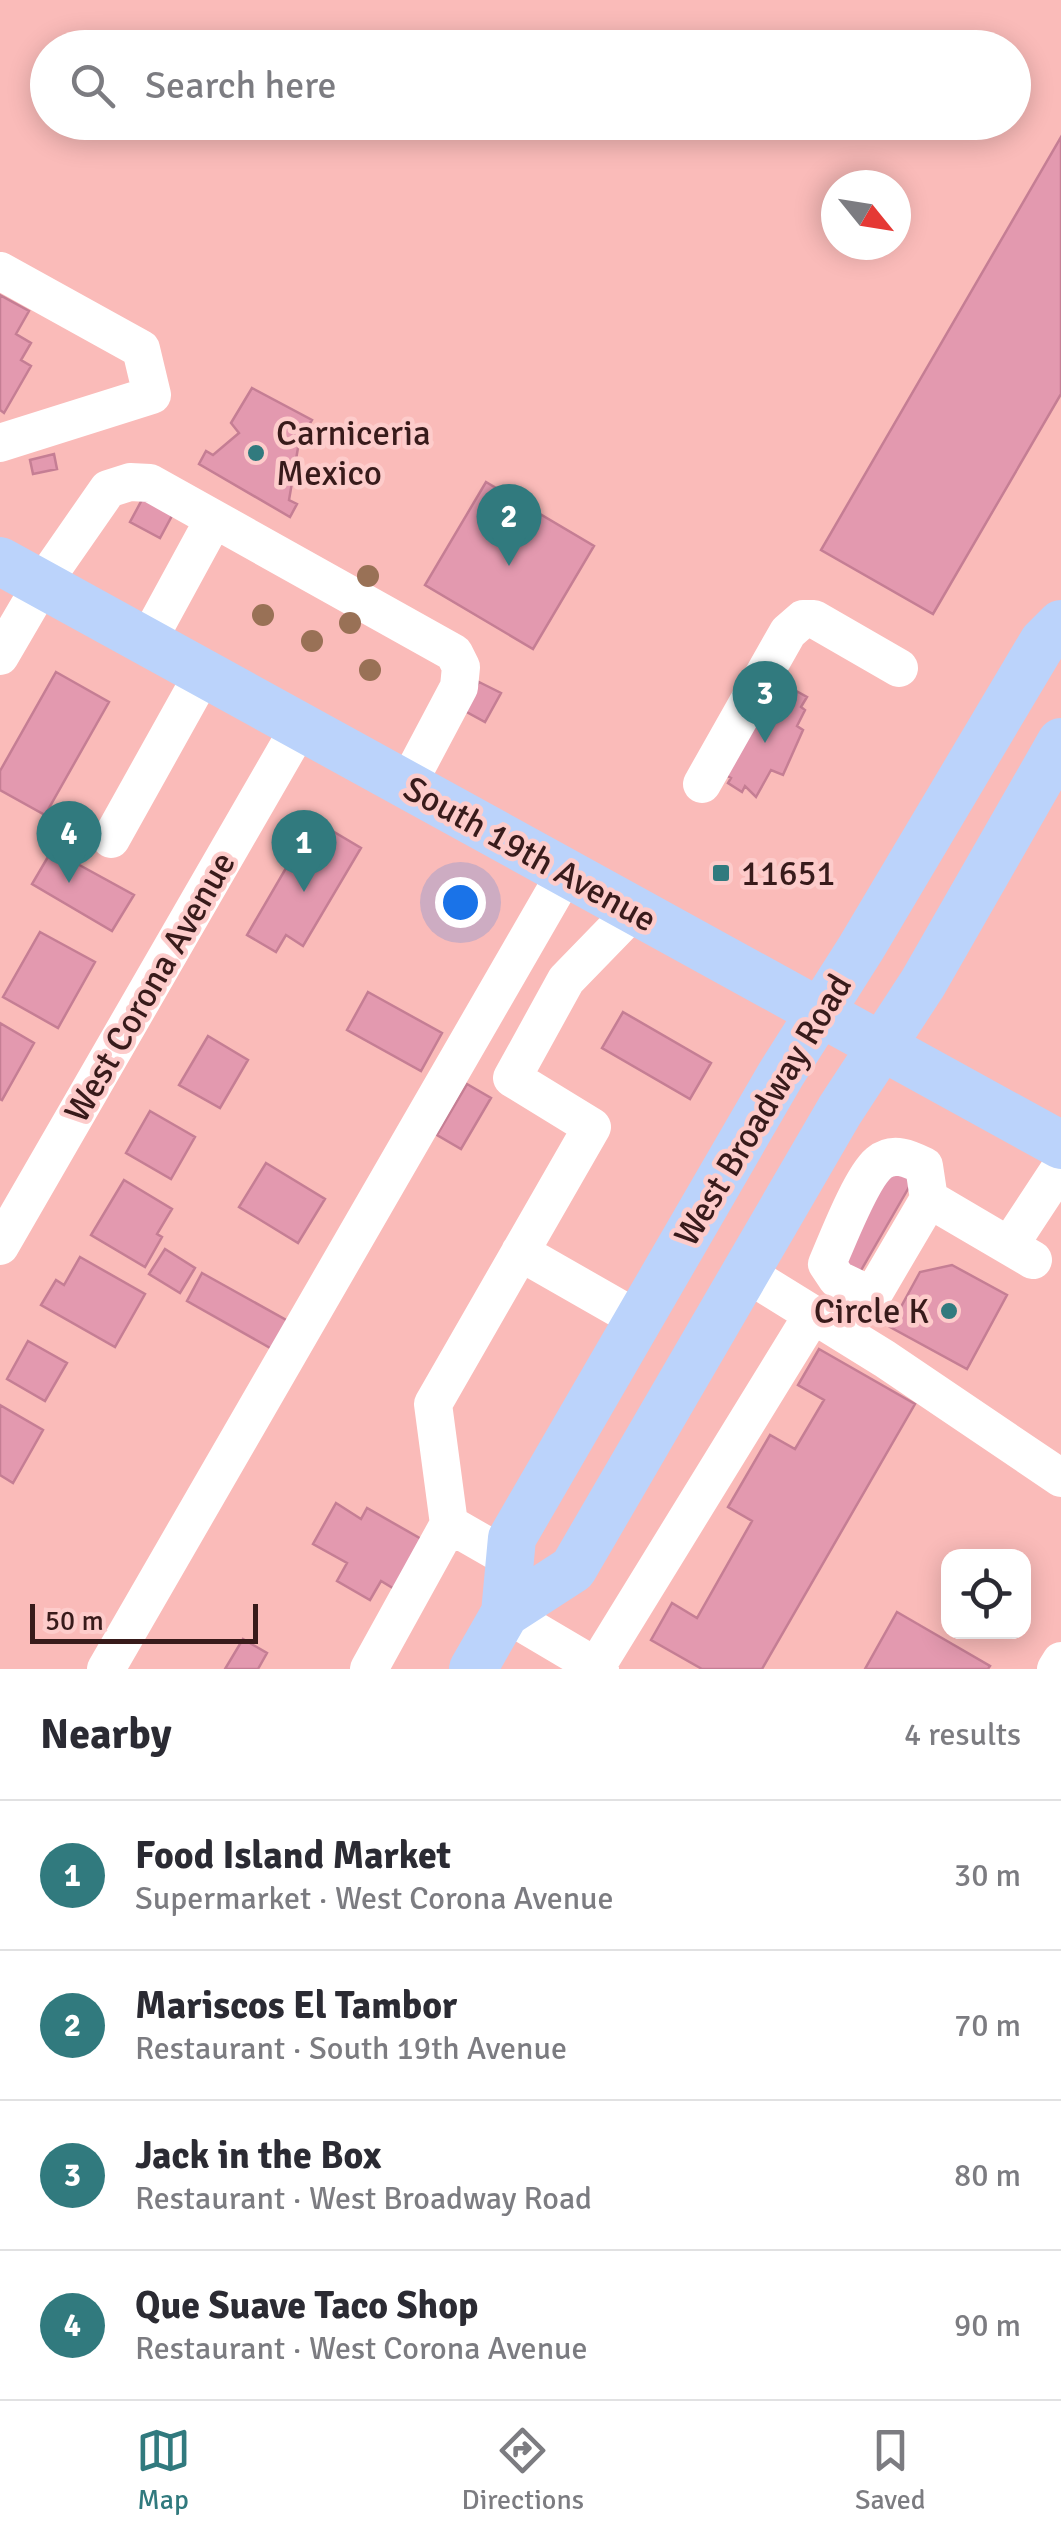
<!DOCTYPE html>
<meta charset="utf-8">
<style>
:root{--surface:#fff;--page:#f7f7f7;--text:#2b2b33;--muted:#7c7c81;--line:#e1e1e2;--accent:#317a7e}
body{margin:0;font-family:Signika,sans-serif;background:var(--page);color:var(--text)}
.controls{position:absolute;right:30px;bottom:30px;display:grid;overflow:hidden;border-radius:20px;box-shadow:0 5px 25px #0003}
.controls button{width:90px;height:90px;display:grid;place-items:center;padding:0;border:0;border-bottom:2px solid var(--line);background:var(--surface);color:var(--text);font:50px sans-serif}
.compass{position:absolute;left:821px;top:170px;width:90px;height:90px;border-radius:50%;background:var(--surface);box-shadow:0 5px 25px #0003;rotate:120deg}
.scale{position:absolute;left:30px;bottom:25px;width:228px;box-sizing:border-box;padding-left:10px;border:5px solid #381b1b;border-top:0;font-size:28px;line-height:35px;white-space:nowrap;color:#381b1b;-webkit-text-stroke:8px #fdcccb;paint-order:stroke}
.you{position:absolute;left:460px;top:902px;width:35px;height:35px;margin:-25px;border:8px solid #fff;border-radius:50%;background:#1a73e8;box-shadow:0 0 0 15px #1a73e833}
.badge{display:grid;place-items:center;width:65px;height:65px;border-radius:50%;background:var(--accent);color:#fff;font-size:32px;font-weight:700}
.pin{position:absolute;translate:-50% -82px;filter:drop-shadow(0 2px 5px #0008)}
.pin::after{content:'';position:absolute;top:52px;width:35px;height:30px;background:inherit;clip-path:polygon(0 0,100% 0,50% 100%)}
.list{margin:0;padding:0;list-style:none}
h2{display:flex;justify-content:space-between;align-items:center;height:130px;margin:0;padding:0 40px;font-size:42px}
h2 small{font-size:32px;font-weight:400;color:var(--muted)}
.list li{display:grid;grid-template-columns:65px 1fr auto;gap:30px;align-items:center;box-sizing:border-box;height:150px;padding:0 40px;border-top:2px solid var(--line)}
.list b{display:block;font-size:38px;white-space:nowrap}
.list p{margin:0;font-size:32px;white-space:nowrap;color:var(--muted)}
.list em{font-size:32px;font-style:normal;color:var(--muted)}
.icon{flex:none;width:55px;height:55px;fill:none;stroke:currentColor;stroke-width:2;stroke-linecap:round;stroke-linejoin:round}
.map{position:relative;flex:none;width:1061px;height:1669px;overflow:hidden}
.search{position:absolute;background:var(--surface);box-shadow:0 5px 25px #0003;left:30px;right:30px;top:30px;height:110px;display:flex;align-items:center;gap:25px;box-sizing:border-box;padding:0 35px;border-radius:55px;color:var(--muted);font-size:38px}
.sheet{height:730px;background:var(--surface)}
nav{display:flex;justify-content:space-around;align-items:center;box-sizing:border-box;height:140px;border-top:2px solid var(--line);background:var(--surface);font-size:28px;color:var(--muted)}
nav a{display:grid;justify-items:center;gap:5px}
nav .on{color:var(--accent)}
.map>svg:first-child{display:block}
.building{fill:#e399af;stroke:#c57e94;stroke-width:2.5}
.lines{fill:none;stroke-linecap:round;stroke-linejoin:round}
.minor{stroke:#fff;stroke-width:38}
.major{stroke:#bbd3fb;stroke-width:48}
.tree{fill:#997156}
.poi-dot{fill:#317a7e;stroke:#fdcccb;stroke-width:4}
.labels{text-anchor:middle;dominant-baseline:central;stroke-width:9;stroke-linejoin:round;paint-order:stroke}
.poi-label{font-size:35px;fill:#381b1b;stroke:#fdcccb;text-anchor:start}
.street-label{font-size:35px;fill:#381b1b;stroke:#fdcccb}
</style>
<div class="map">
<svg width="1061" height="1669" viewBox="0 0 1061 1669">
<rect width="100%" height="100%" fill="#fabbb9"/>
<!-- building -->
<path class="building" d="M 1061,137 L 1061,394 L 933,614 L 821,550 Z
M 0,295 L 29,311 L 16,334 L 31,343 L 21,360 L 31,366 L 4,413 L 0,410 Z
M 252,388 L 312,420 L 299,442 L 289,500 L 297,504 L 290,517 L 199,464 L 206,451 L 213,455 L 239,433 L 231,423 Z
M 54,454 L 57,469 L 33,474 L 30,460 Z
M 486,482 L 594,546 L 533,649 L 425,585 Z
M 144,496 L 174,512 L 160,538 L 130,522 Z
M 56,672 L 109,702 L 45,815 L 0,790 L 0,771 Z
M 771,677 L 807,697 L 801,707 L 805,710 L 797,726 L 803,730 L 783,775 L 771,770 L 756,797 L 745,786 L 742,792 L 728,783 L 731,778 L 718,771 Z
M 479,682 L 501,693 L 485,722 L 463,710 Z
M 314,820 L 361,848 L 303,946 L 286,935 L 276,952 L 247,935 Z
M 52,850 L 134,895 L 112,931 L 32,884 Z
M 40,932 L 95,962 L 58,1028 L 3,997 Z
M 368,992 L 442,1033 L 421,1071 L 347,1030 Z
M 623,1012 L 711,1063 L 690,1099 L 602,1048 Z
M 0,1023 L 34,1043 L 2,1100 L 0,1099 Z
M 208,1036 L 248,1060 L 220,1108 L 179,1085 Z
M 467,1084 L 491,1098 L 461,1149 L 437,1135 Z
M 150,1111 L 195,1137 L 171,1179 L 126,1153 Z
M 889,1159 L 916,1175 L 860,1272 L 833,1255 Z
M 266,1163 L 325,1199 L 298,1243 L 239,1207 Z
M 124,1180 L 172,1209 L 157,1234 L 162,1237 L 145,1267 L 91,1235 Z
M 165,1249 L 195,1268 L 180,1293 L 149,1274 Z
M 80,1257 L 145,1294 L 115,1347 L 41,1305 L 56,1280 L 64,1285 Z
M 952,1265 L 1007,1295 L 967,1369 L 890,1327 L 920,1272 Z
M 202,1273 L 288,1321 L 272,1349 L 187,1301 Z
M 28,1341 L 67,1363 L 45,1401 L 7,1379 Z
M 819,1349 L 915,1404 L 762,1669 L 702,1669 L 651,1640 L 672,1603 L 697,1618 L 752,1521 L 728,1507 L 770,1435 L 795,1449 L 824,1400 L 798,1385 Z
M 0,1405 L 43,1430 L 13,1483 L 0,1475 Z
M 336,1503 L 361,1519 L 367,1508 L 430,1544 L 401,1593 L 381,1581 L 370,1600 L 337,1581 L 347,1563 L 313,1544 Z
M 897,1612 L 990,1666 L 988,1669 L 865,1669 Z
M 243,1639 L 267,1653 L 258,1669 L 225,1669 Z"/>
<g class="lines">
<!-- minor -->
<path class="minor" d="M 0,271 L 141,349 L 152,395 L 0,443
M 147,642 L 214,519
M 0,656 L 42,584 L 108,489 L 130,482 L 150,483 L 454,653 L 461,667 L 459,687 L 406,787
M 702,784 L 788,632 L 803,619 L 814,619 L 899,668
M 111,839 L 203,674
M 929,1199 L 924,1166 C 910,1159 893,1151 879,1163 C 861,1178 837,1241 827,1264 L 837,1279 L 872,1296 L 929,1199 L 1033,1260
M 0,1246 L 299,728
M 1009,1246 L 1061,1167
M 520,1252 L 639,1320
M 746,1273 L 885,1359 L 1061,1478
M 449,1524 L 433,1404 L 592,1127 L 512,1078 L 566,980 L 633,911
M 505,1613 L 600,1669
M 596,1667 L 813,1314
M 106,1669 L 565,874
M 369,1669 L 449,1524 L 510,1559
M 1056,1669 L 1061,1661"/>
<!-- major -->
<path class="major" d="M 0,561 L 1061,1145
M 505,1613 L 573,1569 L 840,1110 L 923,983 L 1061,742
M 473,1669 L 505,1613 L 512,1538 L 781,1074 L 861,948 L 1043,642 L 1061,624"/>
</g>
<!-- trees -->
<g class="tree">
<circle cx="368" cy="576" r="11"/>
<circle cx="263" cy="615" r="11"/>
<circle cx="350" cy="623" r="11"/>
<circle cx="312" cy="641" r="11"/>
<circle cx="370" cy="670" r="11"/>
</g>
<!-- markers -->
<g class="poi-dot">
<circle cx="256" cy="453" r="10"/>
<rect x="711" y="863" width="20" height="20" rx="5"/>
<circle cx="949" cy="1311" r="10"/>
</g>
<g class="labels">
<!-- poi labels -->
<g class="poi-label">
<text x="276" y="433">Carniceria<tspan x="276" dy="40">Mexico</tspan></text>
<text x="741" y="873">11651</text>
<text x="929" y="1311" text-anchor="end">Circle K</text>
</g>
<!-- street labels -->
<g class="street-label">
<text transform="translate(530 854) rotate(29)">South 19th Avenue</text>
<text transform="translate(150 987) rotate(-60)">West Corona Avenue</text>
<text transform="translate(763 1110) rotate(-59)">West Broadway Road</text>
</g>
</g>
</svg>
<div class="controls">
<button><svg class="icon" aria-label="locate" viewBox="0 0 24 24"><circle cx="12" cy="12" r="6"/><path d="M12 2v4M12 18v4M2 12h4M18 12h4"/></svg></button>
</div>
<svg class="compass" viewBox="-18 -18 36 36"><path d="M0-13l5 13h-10z" fill="#e53935"/><path d="M0 13l5-13h-10z" fill="#7c7c81"/></svg>
<div class="scale">50 m</div>
<div class="you"></div>
<div class="pin badge" style="left:304px;top:892px">1</div>
<div class="pin badge" style="left:509px;top:566px">2</div>
<div class="pin badge" style="left:765px;top:743px">3</div>
<div class="pin badge" style="left:69px;top:883px">4</div>
<div class="search"><svg class="icon" aria-label="search" viewBox="0 0 24 24"><circle cx="10" cy="10" r="6"/><path d="M15 15l6 6"/></svg>Search here</div>
</div>
<section class="sheet">
<h2>Nearby<small>4 results</small></h2>
<ul class="list">
<li><span class="badge">1</span><div><b>Food Island Market</b><p>Supermarket · West Corona Avenue</p></div><em>30 m</em></li>
<li><span class="badge">2</span><div><b>Mariscos El Tambor</b><p>Restaurant · South 19th Avenue</p></div><em>70 m</em></li>
<li><span class="badge">3</span><div><b>Jack in the Box</b><p>Restaurant · West Broadway Road</p></div><em>80 m</em></li>
<li><span class="badge">4</span><div><b>Que Suave Taco Shop</b><p>Restaurant · West Corona Avenue</p></div><em>90 m</em></li>
</ul>
</section>
<nav>
<a class="on"><svg class="icon" aria-label="map" viewBox="0 0 24 24"><path d="M3 6l6-2 6 2 6-2v14l-6 2-6-2-6 2zM9 4v14M15 6v14"/></svg>Map</a>
<a><svg class="icon" aria-label="directions" viewBox="0 0 24 24"><path d="M12 3l9 9-9 9-9-9zM9 14v-3h6M13 9l2 2-2 2"/></svg>Directions</a>
<a><svg class="icon" aria-label="saved" viewBox="0 0 24 24"><path d="M7 4h10v16l-5-4-5 4z"/></svg>Saved</a>
</nav>
